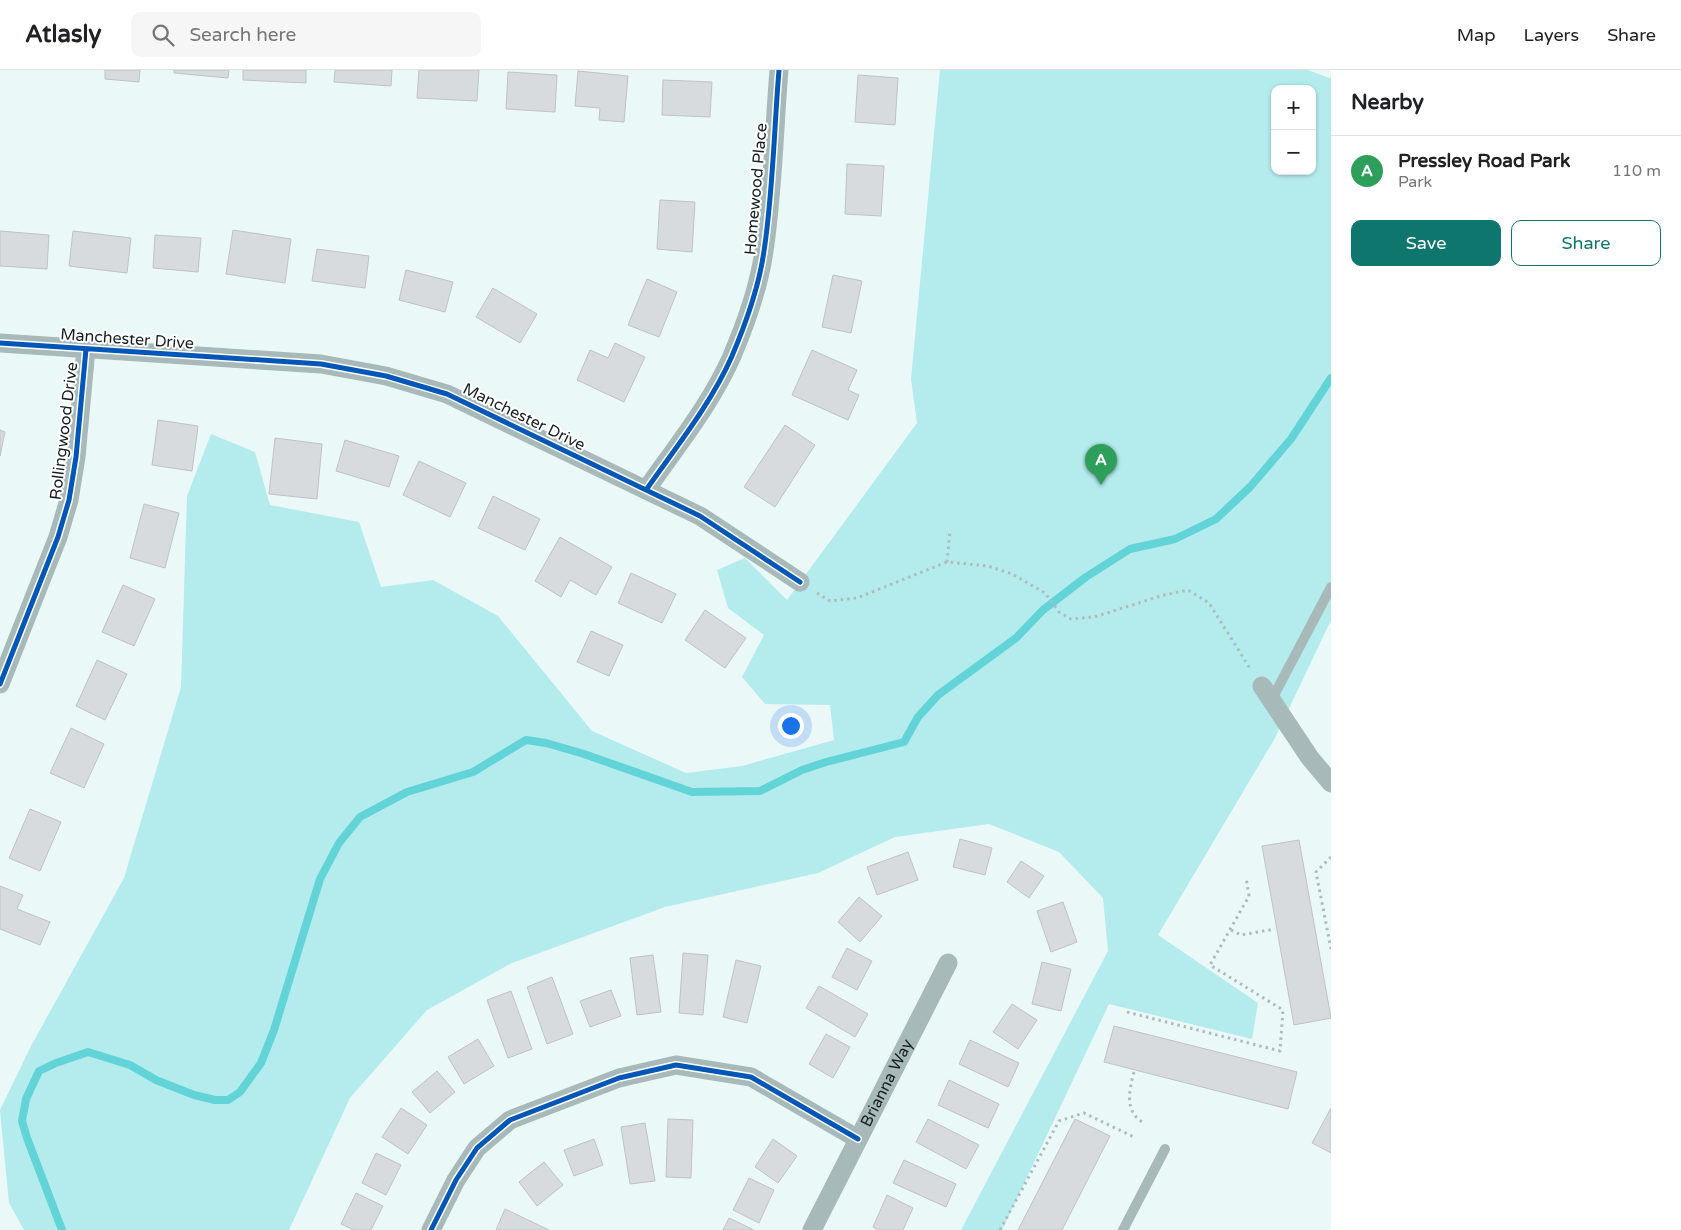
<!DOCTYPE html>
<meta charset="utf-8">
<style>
:root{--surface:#fff;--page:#f6f6f6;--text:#202124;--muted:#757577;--line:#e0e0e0;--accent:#0f766e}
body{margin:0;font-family:"Varela Round",sans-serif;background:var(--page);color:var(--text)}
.controls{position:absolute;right:15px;top:15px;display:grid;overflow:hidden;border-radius:10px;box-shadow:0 1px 4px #0004}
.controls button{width:45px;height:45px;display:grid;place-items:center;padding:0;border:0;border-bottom:1px solid var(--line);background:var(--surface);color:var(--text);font:25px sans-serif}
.you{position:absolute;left:790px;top:655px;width:18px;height:18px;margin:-12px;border:4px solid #fff;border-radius:50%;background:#1a73e8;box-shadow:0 0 0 8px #1a73e833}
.badge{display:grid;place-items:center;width:32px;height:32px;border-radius:50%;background:var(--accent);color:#fff;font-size:16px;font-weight:700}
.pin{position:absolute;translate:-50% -41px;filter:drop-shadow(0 1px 2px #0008)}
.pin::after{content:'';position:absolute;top:26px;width:18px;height:15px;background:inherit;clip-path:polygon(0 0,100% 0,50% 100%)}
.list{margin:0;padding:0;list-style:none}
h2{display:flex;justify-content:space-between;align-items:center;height:65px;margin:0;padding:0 20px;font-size:21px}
h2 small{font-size:16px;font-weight:400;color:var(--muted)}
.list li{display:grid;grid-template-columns:32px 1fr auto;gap:15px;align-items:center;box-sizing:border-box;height:70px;padding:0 20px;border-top:1px solid var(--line)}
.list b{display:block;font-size:19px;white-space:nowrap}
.list p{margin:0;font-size:16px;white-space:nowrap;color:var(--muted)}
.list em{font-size:16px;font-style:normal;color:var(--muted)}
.actions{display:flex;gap:10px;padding:15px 20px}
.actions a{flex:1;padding:11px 0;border:1px solid var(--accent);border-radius:10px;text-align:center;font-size:18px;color:var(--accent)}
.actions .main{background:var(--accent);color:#fff}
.icon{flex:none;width:28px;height:28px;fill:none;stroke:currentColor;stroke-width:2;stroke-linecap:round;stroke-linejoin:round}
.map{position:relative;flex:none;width:1331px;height:1160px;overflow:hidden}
header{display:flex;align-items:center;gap:30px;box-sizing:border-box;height:70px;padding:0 25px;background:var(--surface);border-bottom:1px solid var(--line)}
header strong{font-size:24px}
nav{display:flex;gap:28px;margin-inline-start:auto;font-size:18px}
.search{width:350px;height:45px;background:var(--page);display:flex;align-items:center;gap:12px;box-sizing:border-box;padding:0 18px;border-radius:10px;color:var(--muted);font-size:19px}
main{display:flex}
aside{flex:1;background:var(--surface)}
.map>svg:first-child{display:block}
.green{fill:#b4ebed;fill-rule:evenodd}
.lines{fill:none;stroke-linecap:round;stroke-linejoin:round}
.stream{stroke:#62d4d8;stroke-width:8}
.building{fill:#d8dbde;stroke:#c0c2c4}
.path{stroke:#aebcbc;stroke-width:3;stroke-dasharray:2.5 4;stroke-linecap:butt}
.service{stroke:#a8b9b9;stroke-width:10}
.minor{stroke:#a8b9b9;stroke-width:19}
.cycleway-casing{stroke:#fff;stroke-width:8}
.cycleway{stroke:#0057b8;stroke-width:5}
.labels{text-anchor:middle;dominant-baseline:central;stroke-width:4;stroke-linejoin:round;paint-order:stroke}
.street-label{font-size:16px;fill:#172020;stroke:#fff}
</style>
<header>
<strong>Atlasly</strong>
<div class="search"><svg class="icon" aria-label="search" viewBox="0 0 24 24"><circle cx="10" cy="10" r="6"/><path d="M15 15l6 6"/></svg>Search here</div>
<nav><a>Map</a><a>Layers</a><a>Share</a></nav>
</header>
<main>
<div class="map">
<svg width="1331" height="1160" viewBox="0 0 1331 1160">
<rect width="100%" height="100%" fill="#ebf8f8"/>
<!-- green -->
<path class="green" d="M 940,0 L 1308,0 L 1329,8 L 1331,7 L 1331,550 L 1275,668 L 1158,865 L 1258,933 L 1252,969 L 1109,934 L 1002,1160 L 961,1160 L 1108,881 L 1103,828 L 1059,782 L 989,754 L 895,767 L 818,803 L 665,837 L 512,893 L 427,940 L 350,1028 L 289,1160 L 24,1160 L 9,1133 L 0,1040 L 31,976 L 124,808 L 181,617 L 187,426 L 211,364 L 255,382 L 270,435 L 359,452 L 381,517 L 433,510 L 498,546 L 592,661 L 686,703 L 742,696 L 834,670 L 830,635 L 765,634 L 742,607 L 764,565 L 728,538 L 717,500 L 745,488 L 787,530 L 917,353 L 911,309 ZM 1275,19 L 1312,19 L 1312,101 L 1275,101 Z"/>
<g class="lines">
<!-- stream -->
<path class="stream" d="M 62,1160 L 27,1068 L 22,1051 L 26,1029 L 39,1001 L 56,993 L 88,982 L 130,995 L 156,1010 L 194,1025 L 215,1030 L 228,1030 L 240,1022 L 261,993 L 274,960 L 320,809 L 339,773 L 360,747 L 407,722 L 473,702 L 526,670 L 546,673 L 584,684 L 692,722 L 760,721 L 802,700 L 826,692 L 904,672 L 918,647 L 938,625 L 1016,568 L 1043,540 L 1086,507 L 1130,479 L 1175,469 L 1216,449 L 1250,417 L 1291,369 L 1331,308"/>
</g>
<!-- building -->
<path class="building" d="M 105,0 L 140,0 L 139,12 L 105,9 Z
M 174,0 L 229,0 L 228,8 L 174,3 Z
M 243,0 L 306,0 L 306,13 L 243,10 Z
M 335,0 L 392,0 L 391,16 L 334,12 Z
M 419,0 L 479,0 L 477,31 L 417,28 Z
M 578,1 L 628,6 L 624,52 L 599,50 L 600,38 L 575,36 Z
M 508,2 L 557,5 L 555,42 L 506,39 Z
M 858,5 L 898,8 L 895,55 L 855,52 Z
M 663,10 L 712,12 L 710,47 L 662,45 Z
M 847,94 L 884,96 L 881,146 L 845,144 Z
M 660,130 L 695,132 L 692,182 L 657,179 Z
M 233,160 L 291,169 L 285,213 L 226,204 Z
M 0,161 L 49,165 L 47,199 L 0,196 Z
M 73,161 L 131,168 L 127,203 L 69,196 Z
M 155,165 L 201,168 L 198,202 L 153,198 Z
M 317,179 L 369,186 L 365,218 L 312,211 Z
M 406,200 L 453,212 L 445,242 L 399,230 Z
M 833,205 L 862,211 L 851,263 L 822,257 Z
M 647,209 L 677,222 L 659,267 L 628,255 Z
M 493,218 L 537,244 L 520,273 L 476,247 Z
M 615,273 L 645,287 L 624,332 L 577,310 L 590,280 L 608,288 Z
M 812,280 L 857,300 L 848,320 L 859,325 L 848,350 L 792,325 Z
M 158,350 L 198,356 L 192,401 L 152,395 Z
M 785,355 L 815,375 L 775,437 L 744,417 Z
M 0,360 L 5,362 L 0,386 Z
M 275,368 L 322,374 L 317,429 L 269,424 Z
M 345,370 L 399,386 L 389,417 L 336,401 Z
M 419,391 L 466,413 L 450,447 L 403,425 Z
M 493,426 L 540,449 L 525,480 L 478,458 Z
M 144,434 L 179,443 L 165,498 L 130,488 Z
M 560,467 L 612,497 L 596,525 L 570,510 L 561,527 L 535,511 Z
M 631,503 L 676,524 L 662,553 L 618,533 Z
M 123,515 L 155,529 L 134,576 L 102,562 Z
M 705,540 L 746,568 L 725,598 L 685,570 Z
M 591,561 L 623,575 L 609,606 L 577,592 Z
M 97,590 L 127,604 L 105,650 L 76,636 Z
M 71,658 L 104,674 L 84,718 L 50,703 Z
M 30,739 L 61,752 L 40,801 L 9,788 Z
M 960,769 L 992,778 L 985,805 L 953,797 Z
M 1299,770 L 1331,948 L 1294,955 L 1262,776 Z
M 908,782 L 918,810 L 877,825 L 867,797 Z
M 1021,791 L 1044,806 L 1029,828 L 1007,812 Z
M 0,816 L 23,825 L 17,839 L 50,852 L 40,875 L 0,859 Z
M 859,827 L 882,846 L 860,872 L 838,852 Z
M 1063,832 L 1077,872 L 1051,882 L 1037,841 Z
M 847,878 L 872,891 L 857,920 L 832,907 Z
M 683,883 L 708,885 L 703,945 L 679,943 Z
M 653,885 L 661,942 L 637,945 L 630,888 Z
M 736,890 L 761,896 L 747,953 L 723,947 Z
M 1042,892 L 1071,899 L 1061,941 L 1032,934 Z
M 552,907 L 573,964 L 547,974 L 527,917 Z
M 819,916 L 868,944 L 855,967 L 806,938 Z
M 611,920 L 621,946 L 590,957 L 580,931 Z
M 511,921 L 532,979 L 508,988 L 487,930 Z
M 1012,934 L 1037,950 L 1018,979 L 993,962 Z
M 1114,956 L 1297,1002 L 1288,1039 L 1104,992 Z
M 826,964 L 850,977 L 833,1008 L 809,994 Z
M 478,969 L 494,996 L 464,1014 L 448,987 Z
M 970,970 L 1019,993 L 1008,1017 L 959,994 Z
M 437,1001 L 455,1022 L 430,1043 L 412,1022 Z
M 949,1010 L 999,1034 L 988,1058 L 938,1035 Z
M 401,1038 L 427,1055 L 408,1084 L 382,1067 Z
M 1331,1038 L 1331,1083 L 1312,1073 Z
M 668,1049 L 693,1050 L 691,1108 L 666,1107 Z
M 928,1049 L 979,1075 L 966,1099 L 916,1072 Z
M 1075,1049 L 1110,1066 L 1062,1160 L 1018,1160 Z
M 645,1053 L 655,1111 L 630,1114 L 621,1057 Z
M 594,1069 L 603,1095 L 574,1106 L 564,1080 Z
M 773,1069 L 797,1086 L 778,1113 L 755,1097 Z
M 376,1083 L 401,1095 L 386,1125 L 362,1113 Z
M 904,1090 L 956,1114 L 946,1137 L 893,1113 Z
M 544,1092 L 563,1115 L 537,1136 L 519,1112 Z
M 749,1108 L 774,1120 L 759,1153 L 733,1140 Z
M 356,1123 L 383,1136 L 371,1160 L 354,1160 L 341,1154 Z
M 887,1125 L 913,1138 L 903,1160 L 879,1160 L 873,1157 Z
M 505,1139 L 549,1160 L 496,1160 Z
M 729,1148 L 754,1160 L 723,1160 Z"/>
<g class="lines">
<!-- path -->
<path class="path" d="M 947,492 L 950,461
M 817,523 L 830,531 L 857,528 L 947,492 L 988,496 L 1012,504 L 1045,523 L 1059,542 L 1071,549 L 1094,547 L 1164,525 L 1188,520 L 1209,533 L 1251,600
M 1331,787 L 1316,802 L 1331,879
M 1231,860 L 1241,865 L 1275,859
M 1127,942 L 1280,981 L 1283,940 L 1210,895 L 1249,826 L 1246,807
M 1134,1002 C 1129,1021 1124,1042 1144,1053
M 1000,1160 L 1059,1051 L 1084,1043 L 1136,1068"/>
<!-- service -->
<path class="service" d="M 1271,631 L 1331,517
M 1123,1160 L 1165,1079"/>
<!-- minor -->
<g class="minor">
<path d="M 0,273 L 321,294 L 386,306 L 447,324 L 700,446 L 800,512"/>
<path d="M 646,420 C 676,377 711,334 732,286 C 746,253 759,217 764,181 C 773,122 774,60 779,0"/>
<path d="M 0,614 L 58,467 L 69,430 L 76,387 L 86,279"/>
<path d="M 1262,616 L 1310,688 L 1331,713"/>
<path d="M 431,1160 L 456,1110 L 477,1078 L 510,1050 L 619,1008 L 676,995 L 751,1007 L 858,1069"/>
<path id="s1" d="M 812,1160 L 948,893"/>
</g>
<!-- cycleway casing -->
<g class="cycleway-casing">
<path id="cycleway" d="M 0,273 L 321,294 L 386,306 L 447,324 L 700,446 L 800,512
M 646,420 C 676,377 711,334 732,286 C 746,253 759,217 764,181 C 773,122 774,60 779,0
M 0,614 L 58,467 L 69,430 L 76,387 L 86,279
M 431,1160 L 456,1110 L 477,1078 L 510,1050 L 619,1008 L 676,995 L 751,1007 L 858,1069"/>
</g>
<!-- cycleway -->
<use href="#cycleway" class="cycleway"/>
</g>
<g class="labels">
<!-- street labels -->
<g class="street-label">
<text transform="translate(756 119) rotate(-85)">Homewood Place</text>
<text transform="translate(127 269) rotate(4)">Manchester Drive</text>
<text transform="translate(524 347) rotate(26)">Manchester Drive</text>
<text transform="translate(64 361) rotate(-83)">Rollingwood Drive</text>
<text stroke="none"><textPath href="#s1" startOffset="165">Brianna Way</textPath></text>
</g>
</g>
</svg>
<div class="controls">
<button>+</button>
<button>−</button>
</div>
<div class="you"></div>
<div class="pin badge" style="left:1101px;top:415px;background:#2e9e5b">A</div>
</div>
<aside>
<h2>Nearby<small></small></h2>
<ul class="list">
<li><span class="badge" style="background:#2e9e5b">A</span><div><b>Pressley Road Park</b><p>Park</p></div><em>110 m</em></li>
</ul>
<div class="actions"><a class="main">Save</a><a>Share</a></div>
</aside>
</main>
